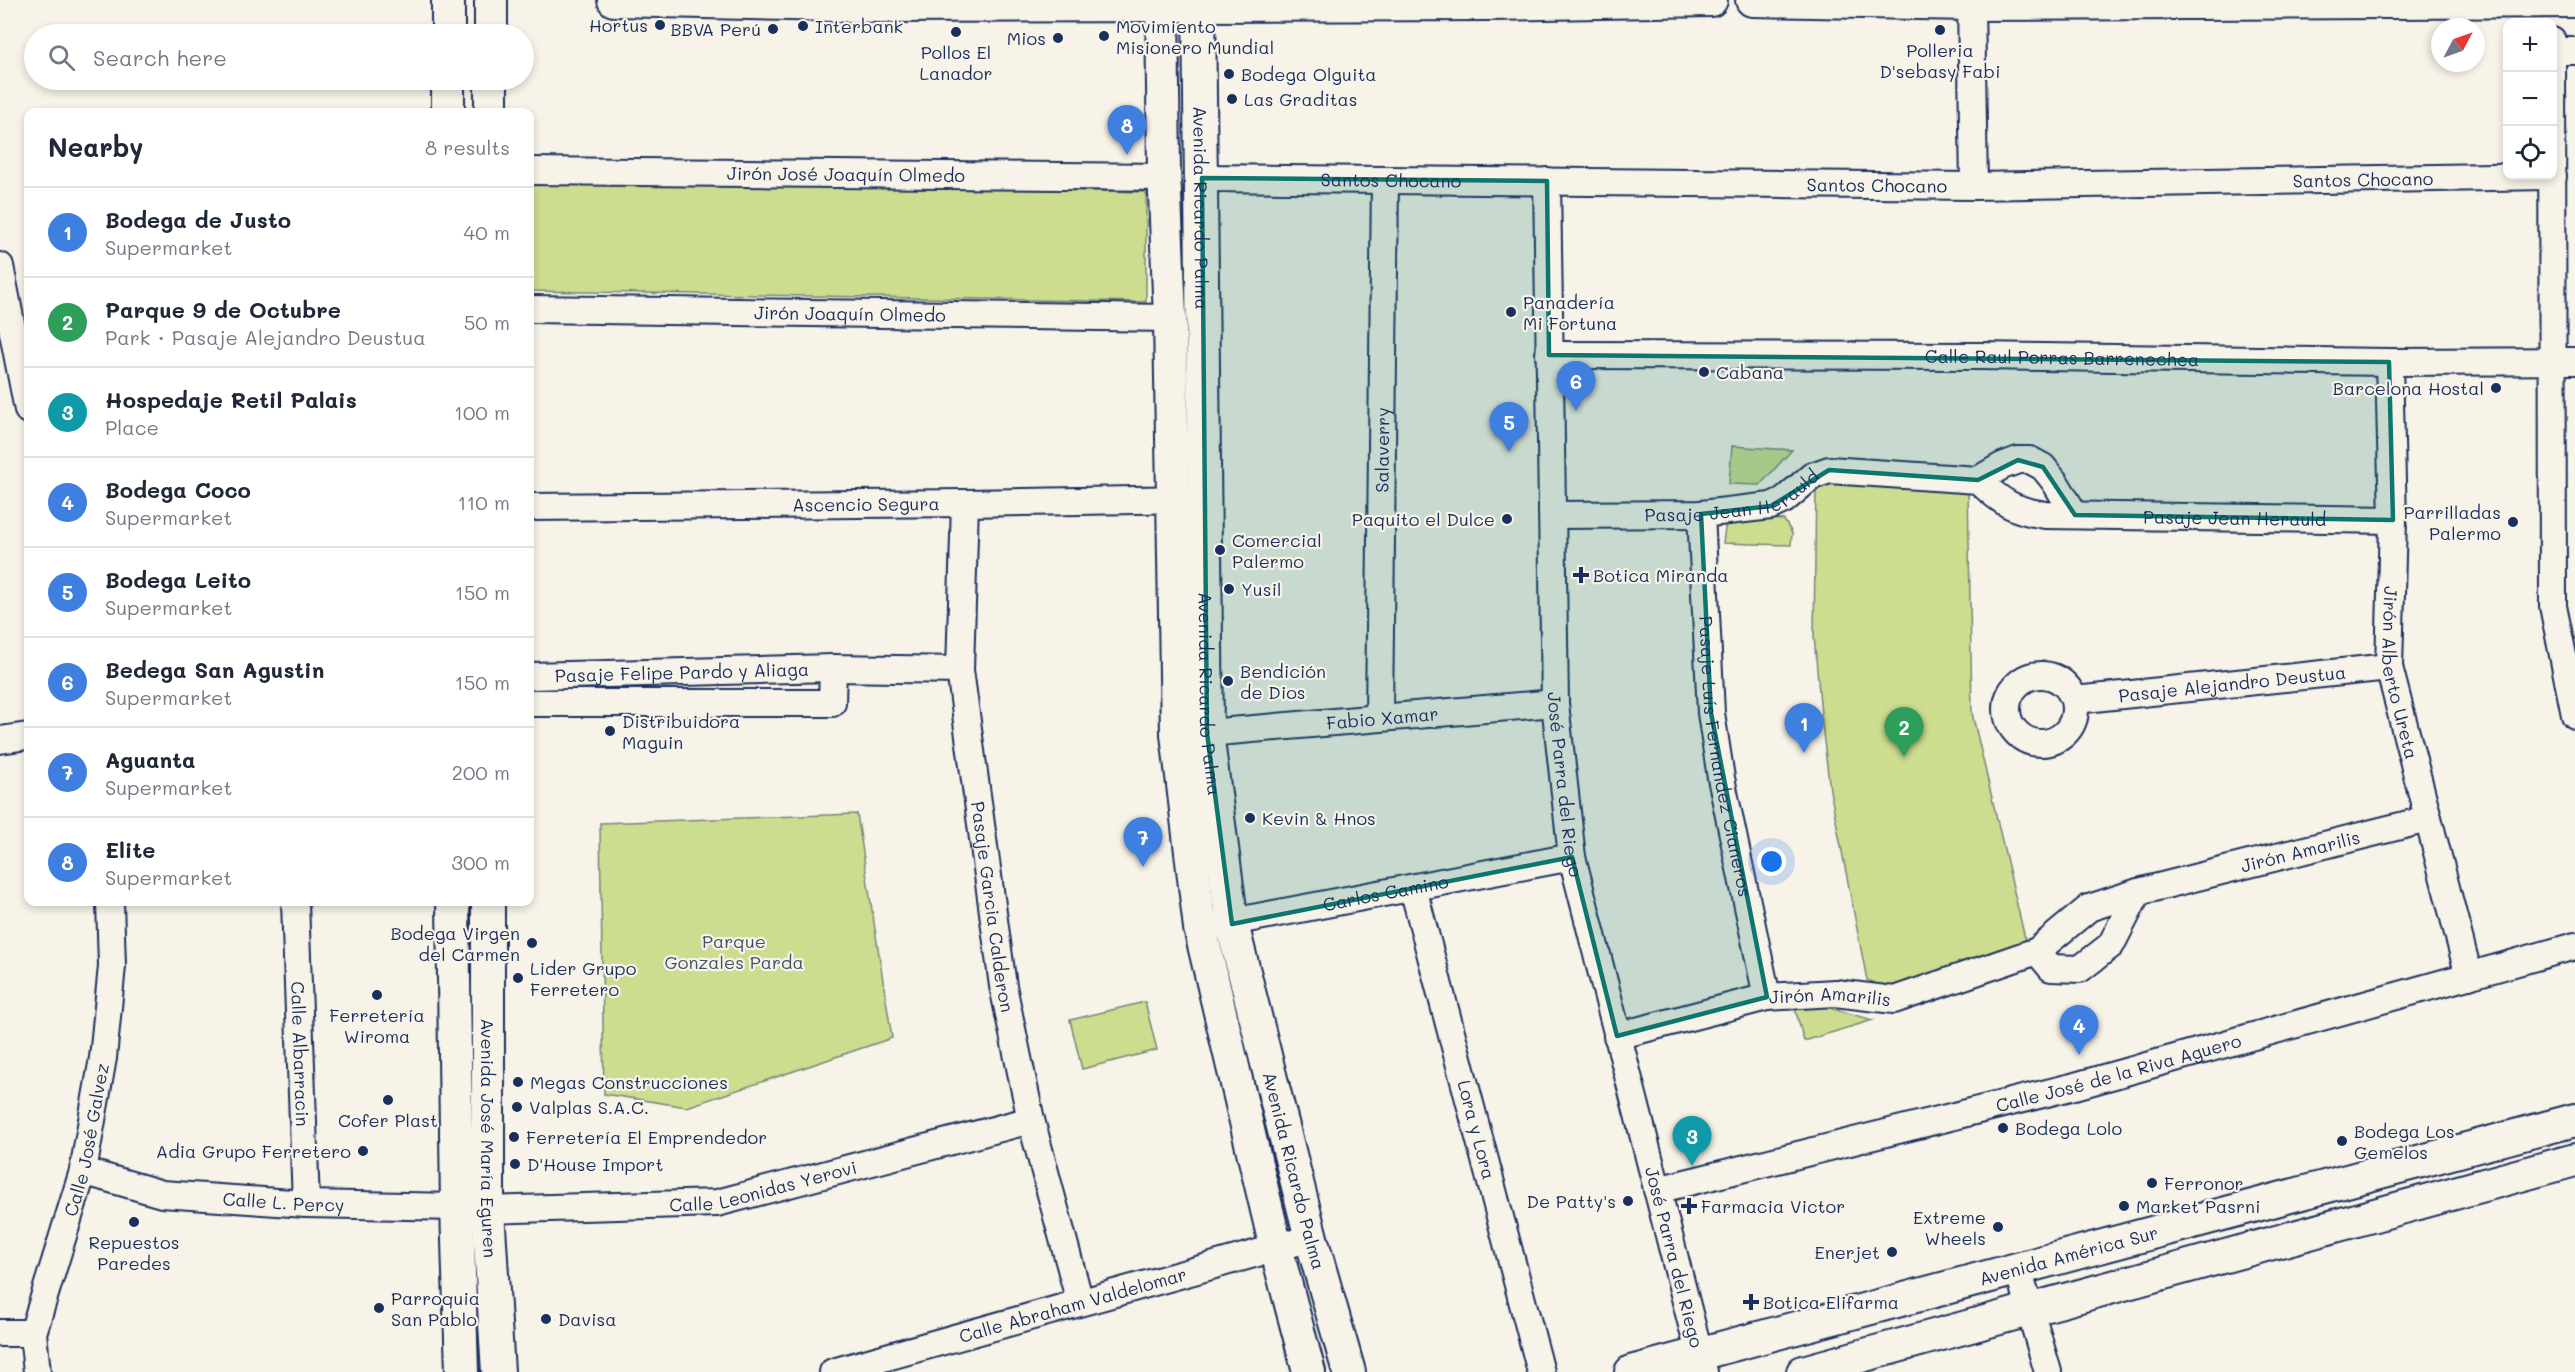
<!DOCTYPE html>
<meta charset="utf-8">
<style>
:root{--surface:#fff;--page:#f6f6f7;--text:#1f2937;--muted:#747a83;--line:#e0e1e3;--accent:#d93025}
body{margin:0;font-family:Mali,sans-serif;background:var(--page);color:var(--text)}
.controls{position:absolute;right:18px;top:18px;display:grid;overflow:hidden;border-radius:12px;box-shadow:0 3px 9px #0003}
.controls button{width:54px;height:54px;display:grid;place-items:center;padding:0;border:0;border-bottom:2px solid var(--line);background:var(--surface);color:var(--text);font:30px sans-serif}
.compass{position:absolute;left:2431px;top:18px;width:54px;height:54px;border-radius:50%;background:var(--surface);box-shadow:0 3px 9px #0003;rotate:49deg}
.you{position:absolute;left:1772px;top:862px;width:21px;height:21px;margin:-15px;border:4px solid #fff;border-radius:50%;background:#1a73e8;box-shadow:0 0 0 9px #1a73e833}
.badge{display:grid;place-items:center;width:39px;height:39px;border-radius:50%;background:var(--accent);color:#fff;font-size:20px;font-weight:700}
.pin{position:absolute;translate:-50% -50px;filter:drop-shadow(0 2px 3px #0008)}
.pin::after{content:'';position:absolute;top:32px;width:21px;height:18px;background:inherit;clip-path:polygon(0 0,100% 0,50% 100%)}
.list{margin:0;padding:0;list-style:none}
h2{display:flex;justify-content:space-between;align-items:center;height:78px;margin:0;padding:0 24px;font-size:26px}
h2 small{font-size:20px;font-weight:400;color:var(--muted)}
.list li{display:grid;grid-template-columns:39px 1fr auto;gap:18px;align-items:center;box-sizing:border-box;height:90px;padding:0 24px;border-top:2px solid var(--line)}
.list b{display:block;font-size:22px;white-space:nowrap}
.list p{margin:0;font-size:20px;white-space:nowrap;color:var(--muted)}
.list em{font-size:20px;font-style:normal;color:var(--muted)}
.icon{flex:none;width:33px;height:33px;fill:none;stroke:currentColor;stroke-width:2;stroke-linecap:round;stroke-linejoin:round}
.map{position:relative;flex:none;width:2575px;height:1372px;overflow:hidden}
.search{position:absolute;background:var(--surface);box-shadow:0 3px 9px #0003;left:24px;top:24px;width:510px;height:66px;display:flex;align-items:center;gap:15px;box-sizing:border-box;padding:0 21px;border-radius:33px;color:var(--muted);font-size:22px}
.panel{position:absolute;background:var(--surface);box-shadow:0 3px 9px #0003;left:24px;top:108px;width:510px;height:798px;border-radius:12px}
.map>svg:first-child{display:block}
.green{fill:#cddd90;stroke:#748677;stroke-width:1.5}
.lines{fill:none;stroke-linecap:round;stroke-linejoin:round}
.minor-casing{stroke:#1b2f5e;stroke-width:30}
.major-casing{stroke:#1b2f5e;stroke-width:36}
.minor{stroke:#f7f3e8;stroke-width:26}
.major{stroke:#f7f3e8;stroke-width:32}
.marked{fill:#0f766e;fill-opacity:0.2;stroke:#0f766e;stroke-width:4.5;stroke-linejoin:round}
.poi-dot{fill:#1b2f5e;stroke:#f7f3e8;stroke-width:2}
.labels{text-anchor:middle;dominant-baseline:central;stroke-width:4.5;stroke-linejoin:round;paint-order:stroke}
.poi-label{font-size:18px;fill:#1b2f5e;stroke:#f7f3e8;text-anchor:start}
.street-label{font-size:18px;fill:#1b2f5e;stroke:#f7f3e8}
.park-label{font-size:18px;fill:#3f5268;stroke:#f7f3e8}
</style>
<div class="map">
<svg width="2575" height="1372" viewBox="0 0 2575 1372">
<rect width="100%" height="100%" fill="#f7f3e8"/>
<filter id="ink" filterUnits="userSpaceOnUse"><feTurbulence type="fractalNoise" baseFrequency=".0167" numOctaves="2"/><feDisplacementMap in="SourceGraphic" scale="12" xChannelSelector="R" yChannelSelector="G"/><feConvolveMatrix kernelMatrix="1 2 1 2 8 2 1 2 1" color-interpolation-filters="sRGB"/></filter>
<g filter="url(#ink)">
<!-- green -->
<path class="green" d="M 530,178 L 1146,192 L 1146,302 L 530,291 Z
M 1732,446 L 1792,450 L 1760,485 L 1729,484 Z
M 1816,482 L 1968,487 L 1972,713 L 2027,947 L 1886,988 L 1867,980 L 1830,790 L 1822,725 L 1814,636 Z
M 1732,517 L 1784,520 L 1792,533 L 1791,545 L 1723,543 L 1726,521 Z
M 857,814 L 892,1038 L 687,1107 L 604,1094 L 600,823 Z
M 1804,1001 L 1873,1020 L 1804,1041 L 1794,1005 Z
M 1145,1002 L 1157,1050 L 1082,1069 L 1070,1020 Z"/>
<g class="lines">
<!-- minor casing -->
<g class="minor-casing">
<g id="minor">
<path d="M 1971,4 L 1974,186"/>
<path d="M 2552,41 L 2553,606 L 2575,715"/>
<path d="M 2553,51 L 2575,51"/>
<path id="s1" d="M 530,171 L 1165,177"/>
<path id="s2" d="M 1202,178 L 1974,186 L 2553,176"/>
<path id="s3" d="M 1547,181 L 1555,703 L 1572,857 L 1704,1372"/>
<path d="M 0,266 L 28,410"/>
<path id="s4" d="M 530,309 L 1170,318"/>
<path id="s5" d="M 1549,355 L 1980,356 L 2389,362 L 2575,361"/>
<path id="s6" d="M 2389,362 L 2393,520 L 2389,667 L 2469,976"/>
<path id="s7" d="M 1978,480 C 2001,502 2014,511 2046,515 L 2393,520"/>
<path id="s8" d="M 965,503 L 960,670 L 1003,986 L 1031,1120 L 1080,1302"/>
<path id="s9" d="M 530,507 L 965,503 L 1191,499"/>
<path id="s10" d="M 1701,514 L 1711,713 L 1721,778 L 1767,997"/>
<path id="s11" d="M 1554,515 L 1701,514 L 1771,506 L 1784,500 L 1812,476 L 1829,470 L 1978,480 L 2002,466 L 2018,460 L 2030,460 L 2043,467 L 2055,482 L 2075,515"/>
<circle cx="2041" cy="709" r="34"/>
<path id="s12" d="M 530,676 L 833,668 L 960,670"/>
<path id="s13" d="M 2075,700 L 2389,667"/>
<path d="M 530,703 L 832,703 L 833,668"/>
<path id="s14" d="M 1379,718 L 1385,180"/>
<path id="s15" d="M 1207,733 L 1555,703"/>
<path d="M 0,740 L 28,736"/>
<path id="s16" d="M 1413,888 L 1541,1372"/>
<path id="s17" d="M 295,902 L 306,1204"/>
<path id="s18" d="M 1200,928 L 1572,857"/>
<path d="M 2037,951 L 2051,968 L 2080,969 L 2111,945 L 2138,892"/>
<path id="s19" d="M 1617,1036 L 1767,997 L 1835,993 L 1894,1000 L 2037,951 L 2089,908 L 2138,892 L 2428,819"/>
<path id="s20" d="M 83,1171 L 162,1194 L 306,1204 L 457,1207 L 488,1210 L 717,1203 L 1031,1120"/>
<path id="s21" d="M 1657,1190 L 2075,1086 L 2575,946"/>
<path d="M 2018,1269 L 2048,1372"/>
<path d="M 0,1333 L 33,1333"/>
<path id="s22" d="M 37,1372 L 33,1333 L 83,1171 L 103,1058 L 112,966 L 110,902"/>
<path id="s23" d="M 833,1372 L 1311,1238"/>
</g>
</g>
<!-- major casing -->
<g class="major-casing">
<g id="major">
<path d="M 448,0 L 448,34"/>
<path d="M 491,0 L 491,34"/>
<path d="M 614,0 L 880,6 L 1492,4 L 1711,0"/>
<path d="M 1752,0 L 1971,4 L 2575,1"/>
<path d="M 1162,4 L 1164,170 L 1170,318 L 1177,734 L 1200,928 L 1276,1248 L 1309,1372"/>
<path id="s24" d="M 1199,4 L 1207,733 L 1232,924 L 1311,1238 L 1349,1372"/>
<path d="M 448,80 L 448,112"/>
<path d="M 491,80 L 491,112"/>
<path d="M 453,902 L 457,1207 L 462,1372"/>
<path id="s25" d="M 488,902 L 488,1210 L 498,1372"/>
<path id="s26" d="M 1631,1372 L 2575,1120"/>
<path d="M 1803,1372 L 2575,1160"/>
</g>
</g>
<!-- minor -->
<use href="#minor" class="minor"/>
<!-- major -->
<use href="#major" class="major"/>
</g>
</g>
<!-- marked area -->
<path class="marked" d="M 1202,178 L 1547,181 L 1549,355 L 2389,362 L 2393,520 L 2075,515 L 2043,467 L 2018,460 L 1978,480 L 1829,470 L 1771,506 L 1701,514 L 1711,713 L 1767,997 L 1617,1036 L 1572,857 L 1232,924 L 1207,733 Z"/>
<!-- markers -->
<g class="poi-dot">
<circle cx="660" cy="25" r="6"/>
<circle cx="803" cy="26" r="6"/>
<circle cx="773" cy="29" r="6"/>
<circle cx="1940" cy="30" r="6"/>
<circle cx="956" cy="32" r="6"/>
<circle cx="1104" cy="36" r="6"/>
<circle cx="1058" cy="38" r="6"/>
<circle cx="1229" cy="74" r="6"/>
<circle cx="1232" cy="99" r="6"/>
<circle cx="1511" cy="312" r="6"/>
<circle cx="1704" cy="372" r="6"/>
<circle cx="2496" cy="388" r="6"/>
<circle cx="1507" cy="519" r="6"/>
<circle cx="2513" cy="522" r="6"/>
<circle cx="1220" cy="550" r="6"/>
<path d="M1578 566h6v6h6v6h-6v6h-6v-6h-6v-6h6z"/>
<circle cx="1229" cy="589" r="6"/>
<circle cx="1228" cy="681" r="6"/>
<circle cx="610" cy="731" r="6"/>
<circle cx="1250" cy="818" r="6"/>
<circle cx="532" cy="943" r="6"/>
<circle cx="518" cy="978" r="6"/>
<circle cx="377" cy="995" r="6"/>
<circle cx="518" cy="1082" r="6"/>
<circle cx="388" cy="1100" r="6"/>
<circle cx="517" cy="1107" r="6"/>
<circle cx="2003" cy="1128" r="6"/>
<circle cx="514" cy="1137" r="6"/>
<circle cx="2342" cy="1141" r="6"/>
<circle cx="363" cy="1151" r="6"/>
<circle cx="515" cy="1164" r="6"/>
<circle cx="2152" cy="1183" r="6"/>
<circle cx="1628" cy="1201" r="6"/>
<path d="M1686 1197h6v6h6v6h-6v6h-6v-6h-6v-6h6z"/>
<circle cx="2124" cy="1206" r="6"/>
<circle cx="134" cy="1222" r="6"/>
<circle cx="1998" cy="1227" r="6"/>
<circle cx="1892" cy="1252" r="6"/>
<path d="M1748 1293h6v6h6v6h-6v6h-6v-6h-6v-6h6z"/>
<circle cx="379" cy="1308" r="6"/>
<circle cx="546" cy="1319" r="6"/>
</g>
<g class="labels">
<!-- poi labels -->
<g class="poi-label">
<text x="648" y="25" text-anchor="end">Hortus</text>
<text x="815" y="26">Interbank</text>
<text x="1116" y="26">Movimiento<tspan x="1116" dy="21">Misionero Mundial</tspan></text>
<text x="761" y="29" text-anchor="end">BBVA Perú</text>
<text x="1046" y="38" text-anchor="end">Mios</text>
<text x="1940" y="50" text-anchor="middle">Polleria<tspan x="1940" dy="21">D'sebasy Fabi</tspan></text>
<text x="956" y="52" text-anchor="middle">Pollos El<tspan x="956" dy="21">Lanador</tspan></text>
<text x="1241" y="74">Bodega Olguita</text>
<text x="1244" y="99">Las Graditas</text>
<text x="1523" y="302">Panadería<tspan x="1523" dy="21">Mi Fortuna</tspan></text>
<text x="1716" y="372">Cabana</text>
<text x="2484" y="388" text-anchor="end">Barcelona Hostal</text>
<text x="2501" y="512" text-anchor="end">Parrilladas<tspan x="2501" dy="21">Palermo</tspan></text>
<text x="1495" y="519" text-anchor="end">Paquito el Dulce</text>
<text x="1232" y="540">Comercial<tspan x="1232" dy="21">Palermo</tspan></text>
<text x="1593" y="575">Botica Miranda</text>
<text x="1241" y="589">Yusil</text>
<text x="1240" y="671">Bendición<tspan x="1240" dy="21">de Dios</tspan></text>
<text x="622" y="721">Distribuidora<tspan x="622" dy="21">Maguin</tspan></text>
<text x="1262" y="818">Kevin &amp; Hnos</text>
<text x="520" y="933" text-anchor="end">Bodega Virgen<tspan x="520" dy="21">del Carmen</tspan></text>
<text x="530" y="968">Lider Grupo<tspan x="530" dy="21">Ferretero</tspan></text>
<text x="377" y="1015" text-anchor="middle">Ferretería<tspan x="377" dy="21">Wiroma</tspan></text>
<text x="530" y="1082">Megas Construcciones</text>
<text x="529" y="1107">Valplas S.A.C.</text>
<text x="388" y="1120" text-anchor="middle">Cofer Plast</text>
<text x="2015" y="1128">Bodega Lolo</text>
<text x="2354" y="1131">Bodega Los<tspan x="2354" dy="21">Gemelos</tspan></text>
<text x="526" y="1137">Ferretería El Emprendedor</text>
<text x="351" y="1151" text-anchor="end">Adia Grupo Ferretero</text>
<text x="527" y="1164">D'House Import</text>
<text x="2164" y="1183">Ferronor</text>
<text x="1616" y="1201" text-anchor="end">De Patty's</text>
<text x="1701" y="1206">Farmacia Victor</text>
<text x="2136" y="1206">Market Pasrni</text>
<text x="1986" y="1217" text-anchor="end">Extreme<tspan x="1986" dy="21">Wheels</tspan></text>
<text x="134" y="1242" text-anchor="middle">Repuestos<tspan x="134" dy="21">Paredes</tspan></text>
<text x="1880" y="1252" text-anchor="end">Enerjet</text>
<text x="391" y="1298">Parroquia<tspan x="391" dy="21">San Pablo</tspan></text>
<text x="1763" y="1302">Botica Elifarma</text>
<text x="558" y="1319">Davisa</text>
</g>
<!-- street labels -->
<g class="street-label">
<text stroke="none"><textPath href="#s1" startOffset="316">Jirón José Joaquín Olmedo</textPath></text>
<text stroke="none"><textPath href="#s2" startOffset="189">Santos Chocano</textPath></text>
<text stroke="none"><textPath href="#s2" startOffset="1161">Santos Chocano</textPath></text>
<text stroke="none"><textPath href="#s2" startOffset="675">Santos Chocano</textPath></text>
<text stroke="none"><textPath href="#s24" startOffset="204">Avenida Ricardo Palma</textPath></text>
<text stroke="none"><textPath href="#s4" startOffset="320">Jirón Joaquín Olmedo</textPath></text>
<text stroke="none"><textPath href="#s5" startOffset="513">Calle Raul Porras Barrenechea</textPath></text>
<text stroke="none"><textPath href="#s14" startOffset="268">Salaverry</textPath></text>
<text stroke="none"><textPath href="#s11" startOffset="182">Pasaje Jean Herauld</textPath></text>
<text stroke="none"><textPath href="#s9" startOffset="336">Ascencio Segura</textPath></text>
<text stroke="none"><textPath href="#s7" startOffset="267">Pasaje Jean Herauld</textPath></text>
<text stroke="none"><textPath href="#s12" startOffset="152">Pasaje Felipe Pardo y Aliaga</textPath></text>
<text stroke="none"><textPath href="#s6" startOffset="312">Jirón Alberto Ureta</textPath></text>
<text stroke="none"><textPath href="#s13" startOffset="158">Pasaje Alejandro Deustua</textPath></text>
<text stroke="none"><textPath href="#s24" startOffset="690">Avenida Ricardo Palma</textPath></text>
<text stroke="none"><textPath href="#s15" startOffset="176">Fabio Xamar</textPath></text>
<text stroke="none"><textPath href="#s10" startOffset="244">Pasaje Luís Fernandez Cianeros</textPath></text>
<text stroke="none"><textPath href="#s3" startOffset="604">José Parra del Riego</textPath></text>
<text stroke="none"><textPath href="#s19" startOffset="720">Jirón Amarilis</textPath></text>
<text stroke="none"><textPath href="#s18" startOffset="189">Carlos Camino</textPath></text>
<text stroke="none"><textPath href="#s8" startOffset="406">Pasaje Garcia Calderon</textPath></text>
<text stroke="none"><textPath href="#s19" startOffset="218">Jirón Amarilis</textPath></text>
<text stroke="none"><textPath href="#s17" startOffset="152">Calle Albarracin</textPath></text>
<text stroke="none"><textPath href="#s21" startOffset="476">Calle José de la Riva Aguero</textPath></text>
<text stroke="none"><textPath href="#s16" startOffset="250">Lora y Lora</textPath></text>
<text stroke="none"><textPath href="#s25" startOffset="236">Avenida José María Eguren</textPath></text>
<text stroke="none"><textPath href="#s22" startOffset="240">Calle José Galvez</textPath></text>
<text stroke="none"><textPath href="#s24" startOffset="1176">Avenida Ricardo Palma</textPath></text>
<text stroke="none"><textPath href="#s20" startOffset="686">Calle Leonidas Yerovi</textPath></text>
<text stroke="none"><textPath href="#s20" startOffset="204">Calle L. Percy</textPath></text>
<text stroke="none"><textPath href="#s26" startOffset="453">Avenida América Sur</textPath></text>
<text stroke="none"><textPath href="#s3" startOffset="1090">José Parra del Riego</textPath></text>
<text stroke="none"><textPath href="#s23" startOffset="249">Calle Abraham Valdelomar</textPath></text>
</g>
<!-- park labels -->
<g class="park-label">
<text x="734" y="941">Parque<tspan x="734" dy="21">Gonzales Parda</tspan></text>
</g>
</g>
</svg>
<div class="controls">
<button>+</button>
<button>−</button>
<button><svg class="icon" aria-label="locate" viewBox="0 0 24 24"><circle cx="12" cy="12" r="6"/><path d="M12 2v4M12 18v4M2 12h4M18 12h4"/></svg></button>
</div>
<svg class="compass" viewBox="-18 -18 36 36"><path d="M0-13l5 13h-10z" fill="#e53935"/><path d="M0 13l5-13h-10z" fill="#747a83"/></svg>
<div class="you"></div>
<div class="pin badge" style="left:1804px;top:753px;background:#3f7fe0">1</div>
<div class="pin badge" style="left:1904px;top:757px;background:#2e9e5b">2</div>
<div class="pin badge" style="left:1692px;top:1166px;background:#0f9aa8">3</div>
<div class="pin badge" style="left:2079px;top:1055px;background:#3f7fe0">4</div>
<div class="pin badge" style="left:1509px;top:452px;background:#3f7fe0">5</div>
<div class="pin badge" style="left:1576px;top:411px;background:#3f7fe0">6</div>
<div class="pin badge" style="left:1143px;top:867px;background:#3f7fe0">7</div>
<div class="pin badge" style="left:1127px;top:155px;background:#3f7fe0">8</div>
<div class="search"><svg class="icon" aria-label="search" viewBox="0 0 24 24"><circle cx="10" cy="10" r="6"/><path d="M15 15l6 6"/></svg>Search here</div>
<section class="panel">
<h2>Nearby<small>8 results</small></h2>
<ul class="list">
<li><span class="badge" style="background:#3f7fe0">1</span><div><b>Bodega de Justo</b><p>Supermarket</p></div><em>40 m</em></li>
<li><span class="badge" style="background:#2e9e5b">2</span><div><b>Parque 9 de Octubre</b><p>Park · Pasaje Alejandro Deustua</p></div><em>50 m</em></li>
<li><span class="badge" style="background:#0f9aa8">3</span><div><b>Hospedaje Retil Palais</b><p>Place</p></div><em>100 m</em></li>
<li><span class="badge" style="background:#3f7fe0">4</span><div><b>Bodega Coco</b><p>Supermarket</p></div><em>110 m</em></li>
<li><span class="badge" style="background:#3f7fe0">5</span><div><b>Bodega Leito</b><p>Supermarket</p></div><em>150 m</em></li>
<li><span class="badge" style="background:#3f7fe0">6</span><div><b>Bedega San Agustin</b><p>Supermarket</p></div><em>150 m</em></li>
<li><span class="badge" style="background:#3f7fe0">7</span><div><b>Aguanta</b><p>Supermarket</p></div><em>200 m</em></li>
<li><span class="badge" style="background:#3f7fe0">8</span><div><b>Elite</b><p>Supermarket</p></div><em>300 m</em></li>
</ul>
</section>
</div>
